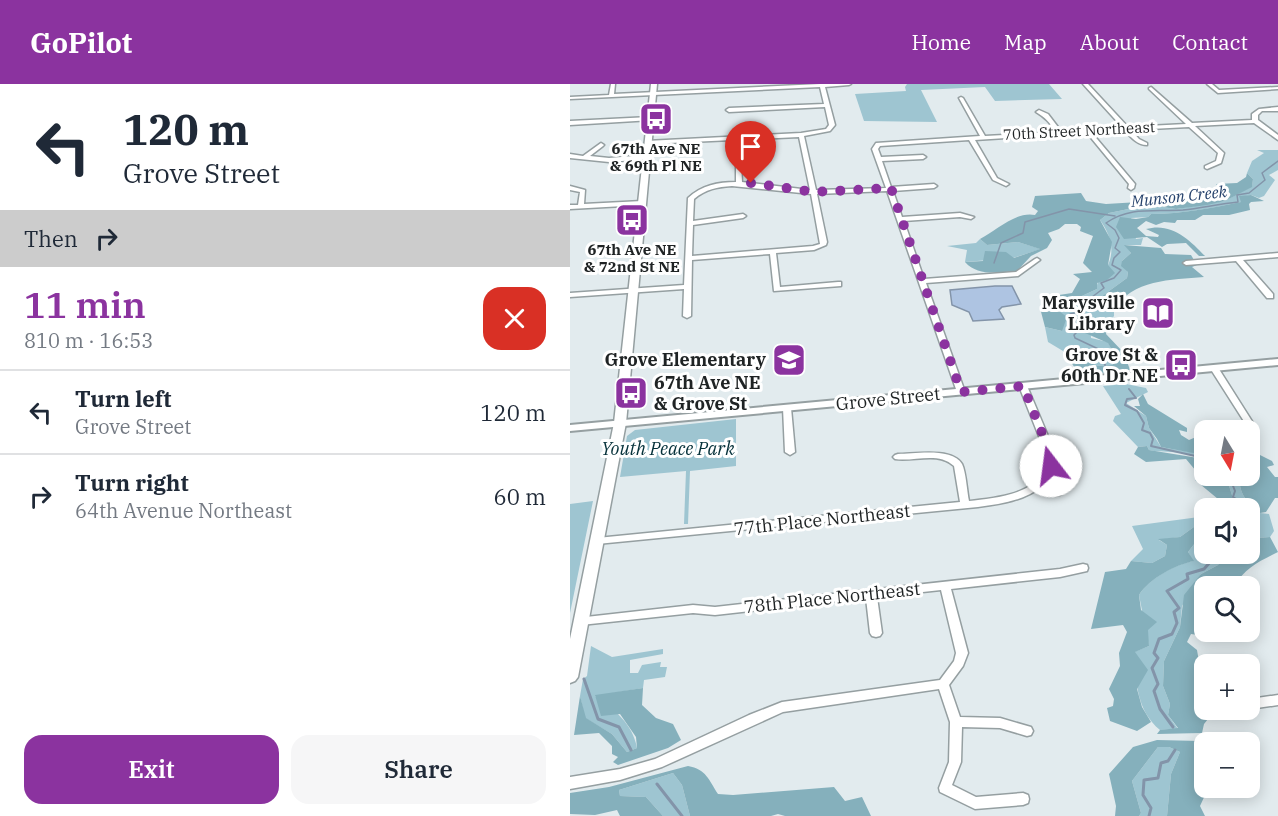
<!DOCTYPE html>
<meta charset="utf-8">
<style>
:root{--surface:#fff;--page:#f6f6f7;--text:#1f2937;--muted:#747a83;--line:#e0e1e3;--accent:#8b339f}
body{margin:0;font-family:"IBM Plex Serif",serif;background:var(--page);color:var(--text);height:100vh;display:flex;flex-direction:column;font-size:22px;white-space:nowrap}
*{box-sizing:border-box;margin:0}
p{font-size:20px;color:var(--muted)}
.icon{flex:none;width:33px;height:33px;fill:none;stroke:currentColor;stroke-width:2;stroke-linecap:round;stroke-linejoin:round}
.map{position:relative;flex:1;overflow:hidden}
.details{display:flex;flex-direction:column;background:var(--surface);width:570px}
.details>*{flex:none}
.hud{background:#fff;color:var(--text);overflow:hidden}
.needle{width:39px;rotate:170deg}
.controls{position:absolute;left:624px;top:336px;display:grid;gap:12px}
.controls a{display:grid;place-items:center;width:66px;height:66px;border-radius:12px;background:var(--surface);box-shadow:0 3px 15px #0003;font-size:30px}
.pin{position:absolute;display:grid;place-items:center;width:51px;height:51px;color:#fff;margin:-62px -26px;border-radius:50% 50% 50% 0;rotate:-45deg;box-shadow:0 0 6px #0007}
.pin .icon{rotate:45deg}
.me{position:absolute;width:66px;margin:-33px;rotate:345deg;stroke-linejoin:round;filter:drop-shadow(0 0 4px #0008)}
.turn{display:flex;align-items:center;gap:21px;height:126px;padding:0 24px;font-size:27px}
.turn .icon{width:78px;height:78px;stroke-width:2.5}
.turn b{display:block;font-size:42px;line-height:51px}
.then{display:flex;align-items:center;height:57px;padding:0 24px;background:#0003;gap:12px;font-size:22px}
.round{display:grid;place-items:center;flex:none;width:63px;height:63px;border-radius:18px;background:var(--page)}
.summary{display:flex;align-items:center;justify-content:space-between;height:102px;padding:0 24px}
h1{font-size:36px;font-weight:600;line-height:45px;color:var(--accent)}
.action{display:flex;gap:12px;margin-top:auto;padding:12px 24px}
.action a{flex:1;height:69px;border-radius:18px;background:var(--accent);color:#fff;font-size:24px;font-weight:600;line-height:69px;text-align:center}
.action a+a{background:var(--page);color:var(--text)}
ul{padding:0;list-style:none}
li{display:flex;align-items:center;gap:18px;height:84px;padding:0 24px;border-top:2px solid var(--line)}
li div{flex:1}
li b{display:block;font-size:22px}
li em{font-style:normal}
header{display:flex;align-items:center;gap:36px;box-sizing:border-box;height:84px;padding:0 30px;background:var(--accent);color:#fff}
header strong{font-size:28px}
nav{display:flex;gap:33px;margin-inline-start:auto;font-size:21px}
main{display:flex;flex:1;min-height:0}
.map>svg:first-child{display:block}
.green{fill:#9ec5d1}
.forest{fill:#85b0bc}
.water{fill:#aec4e2;stroke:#8394a9;stroke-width:1.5}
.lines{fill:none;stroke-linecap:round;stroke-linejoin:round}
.stream-far2{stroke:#8394a9;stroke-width:1.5}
.stream-far1{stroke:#8394a9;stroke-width:2}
.stream{stroke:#8394a9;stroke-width:3}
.minor-casing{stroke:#959fa1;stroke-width:3}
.tertiary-casing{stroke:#959fa1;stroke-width:4}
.secondary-casing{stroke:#959fa1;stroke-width:3}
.minor{fill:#fff;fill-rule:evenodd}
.tertiary{fill:#fff;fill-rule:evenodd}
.secondary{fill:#fff;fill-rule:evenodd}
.route{stroke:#8b339f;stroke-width:10;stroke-dasharray:0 18}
.labels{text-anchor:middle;stroke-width:6;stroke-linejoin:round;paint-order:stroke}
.far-street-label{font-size:15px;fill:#1f2324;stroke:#fff}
.far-poi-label{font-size:15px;font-weight:bold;fill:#1f2324;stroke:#fff}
.far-water-label{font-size:16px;font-style:italic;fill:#25416b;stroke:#fff}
.poi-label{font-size:18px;font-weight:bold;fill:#1f2324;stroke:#fff;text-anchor:end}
.street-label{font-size:18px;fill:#1f2324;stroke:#fff}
.park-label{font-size:18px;font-style:italic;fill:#043039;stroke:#fff}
</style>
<header>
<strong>GoPilot</strong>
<nav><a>Home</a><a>Map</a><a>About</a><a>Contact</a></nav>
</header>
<main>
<section class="details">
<div class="hud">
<div class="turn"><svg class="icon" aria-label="left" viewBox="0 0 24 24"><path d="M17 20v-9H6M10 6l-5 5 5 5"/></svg><div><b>120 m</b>Grove Street</div></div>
<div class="then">Then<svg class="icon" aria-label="right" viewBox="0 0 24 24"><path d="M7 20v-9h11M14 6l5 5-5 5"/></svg></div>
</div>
<div class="summary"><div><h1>11 min</h1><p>810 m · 16:53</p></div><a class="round" style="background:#d93025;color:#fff"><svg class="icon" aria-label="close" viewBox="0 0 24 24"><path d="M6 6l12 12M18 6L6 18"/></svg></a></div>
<ul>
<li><svg class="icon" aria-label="left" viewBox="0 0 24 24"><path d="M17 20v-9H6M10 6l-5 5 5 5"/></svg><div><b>Turn left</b><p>Grove Street</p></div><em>120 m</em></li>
<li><svg class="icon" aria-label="right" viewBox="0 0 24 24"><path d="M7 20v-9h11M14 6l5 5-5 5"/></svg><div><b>Turn right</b><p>64th Avenue Northeast</p></div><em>60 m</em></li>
</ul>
<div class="action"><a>Exit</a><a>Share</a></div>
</section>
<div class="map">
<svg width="708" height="732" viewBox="0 0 708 732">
<rect width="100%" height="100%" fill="#e2ebee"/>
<path class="green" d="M337,0H479L492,15L425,17L415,3L351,6L367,38L294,37L285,10L336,7L335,3Z
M687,66H708V86L699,91L705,96L694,112L689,114L681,111L670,113L672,118C642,124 612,130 581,130L578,133L561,134L566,155L573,154L571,161H555L561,169L552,177L558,188L557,194L528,215L524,227L544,226V232L538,240L520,237L521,254L538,258L543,268V281L525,282L513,265L493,267L478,258L475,243L492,247L489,227L501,217L527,205C526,196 533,191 537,183C546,166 540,150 530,136L539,129L578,121L606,125L655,117L682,102L683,95L677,89L682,77L694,69Z
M410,155L417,161L448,158L471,165L443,174L395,178L397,166L377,162L406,159Z
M556,300L576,304L578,308L556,319L576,332L579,344L591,363L633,370L634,383C632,381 631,377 628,375C618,366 592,369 579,366L577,362L568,363L543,337L545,332L551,330L533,302Z
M166,335V382L120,387L118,440H114L116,387L50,393L57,352L65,346Z
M656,392H669C670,410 674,416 689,426L690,429L699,430L704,447L700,453L687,454L680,462V424H666Z
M23,417L0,529V420Z
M629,433L628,440L610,453L589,456L597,461L595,472L582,479L561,477L573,465L562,442Z
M634,455V470H655L648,481L631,490L612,522L610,543L594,577L593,602L600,620L598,631L608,645L590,646C566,626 566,597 564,568L579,562L569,511C580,494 604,481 623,477L618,468L625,459Z
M21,562L42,573L93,565V570L60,576V589H68L72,581L91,578L90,583H97L95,593L74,596L73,604L25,612C44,625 63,640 67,664L57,668L42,650L15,634L10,612L13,595L17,592Z
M588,663H599L610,668L601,690L597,732H569L571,729L562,697Z
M103,689L112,701L120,732H93L76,713L50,712L49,706Z"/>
<path class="forest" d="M677,89L683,95L682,103L655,117L637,121L606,125L578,121L539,129L530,136L542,158L538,181L545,189L537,196L527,199V205L501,217L489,227L497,233L492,247L475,243L470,224L483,220L489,211L502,209L510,195L503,190L522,188L513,179L523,152L510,147L511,143L507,140H495L489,145L478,149L482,156L477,164L461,172L447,187C430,188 408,193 395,178L413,177L415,167L436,168L444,174L470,165L448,158L417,161L410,155C426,147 446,127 465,131L468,127L462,123L465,112L511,109L516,117L536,120L569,118L597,120L643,114V107L651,105L646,100L667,99L676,93Z
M681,111L694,117L681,118L679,120L680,126L659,131H633L625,136H607L605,139L594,138L586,141L576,137L567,144L576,152L588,153L589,151L576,145C601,138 619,155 635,172H629L616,159L597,160L592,163L577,153L554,155L546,143L550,133L566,135L578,133L581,130C611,130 641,124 671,118L669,112Z
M554,161L591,164L595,170L621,171L627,181L622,183L634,193C601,196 562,195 544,226L523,227L528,215L557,194L558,188L551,182L552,177L561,169Z
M520,237L538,240L536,250L554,269L560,286L510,291L493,267L513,265L524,274L525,282L543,281V268L538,259L515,249Z
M573,310L578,320L617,344V348L609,346L611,351L619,356L626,353L634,359V371L591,363L587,355L579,344L576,332L564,322H570L568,315Z
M577,362L579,366L628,374L634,386L626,387L616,375L576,378L564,370L568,363Z
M680,366L702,377L704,381L697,383L705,393H708V414H705L696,428L690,429L689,426C674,416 670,410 669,392H680Z
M640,392H656L666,424H643L648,415L625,396L641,393Z
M634,428V455L625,459L618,468L624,477C605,481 580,494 569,511L571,526L587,538L578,546L579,562L565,568L578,586L567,605L572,623L581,638L567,647L540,637L537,624L543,622L544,615L539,605L550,582L549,569L557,548L553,541L521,545L535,488L556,485L561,477L582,479L595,472L597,461L588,455L610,453L628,440L630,431Z
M700,453L708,468C690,477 674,484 665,502H634V548H646L648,554L621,550L617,558L627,566L634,607L626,612L634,622V626L642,630L634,640L632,649L587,650L590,646L608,644L598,631L600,620L593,602L594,577L610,543L614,511L631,490L648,481L655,470H680V462L687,454Z
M73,604L72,621L86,634L103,640L111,656L98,664L48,681L43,678L48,673L42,670V662L29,649L4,651L10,612L16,634L42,650L57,668L67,664L66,653L50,630L31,632L25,611Z
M587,656L630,657L634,664V704H652L653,706L636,709L630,722L635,732H597L601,690L610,668L599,663H588L562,697L571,729L569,732H545L546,722L539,690L563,663Z
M118,682C136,685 139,696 148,710L163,711L264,703L275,717L292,713L301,732H215L208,730L201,732H120L112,701L103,689L49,706L50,712L76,713L93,732H50L47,726L25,731L0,730V709L39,703Z"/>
<path class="water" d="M425,202H442L451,220L432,223L429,226L434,235L403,237L399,228L382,221L380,206Z"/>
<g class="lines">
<path class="stream-far2" d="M424,179L431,159L453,149L455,138L499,125L545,132
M534,277L539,270L505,254L504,251L507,248L500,245L499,242L504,240L507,234L500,230L512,227L510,222L534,204L531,199L544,194L551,186L542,181L544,174L550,168L545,164L549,154L545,146L536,139C560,122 585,128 613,126C631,124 649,120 668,118L667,111L679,109L695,96L692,89L708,77"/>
<path class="stream-far1" d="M534,276L535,281
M559,305L566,314L557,315L555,321L567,327L574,339L572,346L580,349L583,355L581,362L634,374
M662,392L660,394L665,407L663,413L681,424L683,428H680
M680,434L687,449L680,459
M637,470L635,472L640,477"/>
<path class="stream" d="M14,595L28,635L49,643L61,666
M603,643L590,625L584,607L588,600L582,584L588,574L584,569L589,555L602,550L607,539L604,528L609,524L597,507L618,495L617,490L634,485L641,477L639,475
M87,700L112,732
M579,732L581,724L573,711L574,696L588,694L591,679L598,677L605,666"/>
<defs>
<path id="minor" d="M41,0H45L44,10L250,0H281L279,1L255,3L265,41L260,47L234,52L246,106L316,104L302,65L306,59L410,52L389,14L391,13L393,14L415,52L486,48C479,38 476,34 466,28L469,26L478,30L491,47L552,43L513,0H518L558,43L616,40L579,5V4L581,3L622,39L682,36V30L689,25L708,23V27H692L688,31V36L708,51V56L684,39L625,42L654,69L651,79L637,85L635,84V82L646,77L648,69L619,43L561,46L569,55L577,59V61C567,61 561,53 555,47L522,49L565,100L564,104L561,106L558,104L559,100L517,49L405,56L427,94L439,100L436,102L423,96L399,56L310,62L308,65L311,73L353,71L356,73L353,75L312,77L321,103L364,100L367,102L364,104L323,107L332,133L390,129L404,133L401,135L390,133L334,137L354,195L446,188L465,175L467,174L470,176L448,192L356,199L395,308L391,311L387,308L317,107L247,110L257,158L256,161L244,166L206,169L210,203L268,198H271V202L204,207L200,170L122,176L121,232L117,234L113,232L114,205L0,213V209L114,201L118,114C132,101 148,98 166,98V78L171,79L172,98L240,106L229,53L78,60L76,59V57L231,49L256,45L259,41L255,23L159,28L156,26L159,24L254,20L250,3L0,15V13L39,11ZM162,102L241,110L250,160L243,162L122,172L123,141L173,134L176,132L173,130L123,137L124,115C136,105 147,103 162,102Z
M637,0H642L649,6L708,3V5L648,9Z
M80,33L82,34V36L0,41V37Z
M31,59L34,61L33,62L20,72L39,74L77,71L80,73L77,75L39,78L0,74V70L13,72Z
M0,102L15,106L14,120L72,117L75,119L72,121L0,125V121H8L10,108L0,106Z
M708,169V173L673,176L703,210V214H697L666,177L616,181L613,179L616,177Z
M641,282H647L685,342L683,351L680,352V346H676L677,342L640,284Z
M450,300H453L457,302L486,371L484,385L477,397L490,407L492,409L490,411H484L472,402C454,417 430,420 408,423L27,460L23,459L22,457L23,455L27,454L390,418L384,382C368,367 344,378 325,375L323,373L325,371L328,370C344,370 382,363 392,380C396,388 397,408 399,417C426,414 478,410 476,372C476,367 472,360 470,355C463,337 456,320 449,302Z
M217,321L221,324L225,368L220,371L215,368L213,324Z
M513,480L517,481L518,484L517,487L490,493L381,505L398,569L393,582L379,601L390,633L430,634L461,643L463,647L461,651L457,652L430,644L392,643L391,678L382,701L406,713L453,709L458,711L459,715L458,719L453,721L405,725L370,708L369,704L379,678L380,638L369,605L213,628L92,683L50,696L0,705V693L50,685L85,675L179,631L212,618L370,596L384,577L386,569L371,506L307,513L312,549L310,552L306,553L302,552L300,549L296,514L145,531L123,529L11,541L7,540L6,537L7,534L123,521L145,523L490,485Z
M708,611V621L680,625V615Z"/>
<path id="tertiary" d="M708,275V281L0,347V341Z"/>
<path id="secondary" d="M81,0H87L56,339L8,593L5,597L0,599V555L44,339Z"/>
</defs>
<use href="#minor" class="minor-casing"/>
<use href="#tertiary" class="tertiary-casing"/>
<use href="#secondary" class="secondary-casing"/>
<use href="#minor" class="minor"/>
<use href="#tertiary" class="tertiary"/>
<use href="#secondary" class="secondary"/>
</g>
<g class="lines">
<path class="route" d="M181,99L244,108L321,104L391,308L453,302L481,371V382"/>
</g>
<defs>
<symbol id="bus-square" viewBox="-11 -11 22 22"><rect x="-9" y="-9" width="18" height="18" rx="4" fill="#8b339f" stroke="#fff"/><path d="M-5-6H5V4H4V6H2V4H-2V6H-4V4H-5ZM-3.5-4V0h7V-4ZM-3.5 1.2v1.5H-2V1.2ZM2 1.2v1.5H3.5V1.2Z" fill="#fff"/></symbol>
<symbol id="library-square" viewBox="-11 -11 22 22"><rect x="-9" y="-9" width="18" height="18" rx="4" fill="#8b339f" stroke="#fff"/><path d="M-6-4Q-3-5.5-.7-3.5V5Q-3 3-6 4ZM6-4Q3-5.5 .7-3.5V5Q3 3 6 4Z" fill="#fff"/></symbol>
<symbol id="school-square" viewBox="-11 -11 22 22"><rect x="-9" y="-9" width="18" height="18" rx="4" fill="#8b339f" stroke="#fff"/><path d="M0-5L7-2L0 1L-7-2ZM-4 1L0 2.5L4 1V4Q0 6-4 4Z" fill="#fff"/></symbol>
</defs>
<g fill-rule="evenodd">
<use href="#bus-square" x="67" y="16" width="38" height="38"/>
<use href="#bus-square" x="43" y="117" width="38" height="38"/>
<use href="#library-square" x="569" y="210" width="38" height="38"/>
<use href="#school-square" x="200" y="257" width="38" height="38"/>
<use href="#bus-square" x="592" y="262" width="38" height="38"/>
<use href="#bus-square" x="42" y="290" width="38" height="38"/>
</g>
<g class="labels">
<g class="far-street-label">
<text transform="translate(509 47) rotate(-3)" y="5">70th Street Northeast</text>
</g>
<g class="far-poi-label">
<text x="86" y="70">67th Ave NE<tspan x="86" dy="17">&amp; 69th Pl NE</tspan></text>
<text x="62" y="171">67th Ave NE<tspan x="62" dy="17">&amp; 72nd St NE</tspan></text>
</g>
<g class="far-water-label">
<text transform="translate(609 112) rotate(-6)" y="6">Munson Creek</text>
</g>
<g class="poi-label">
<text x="565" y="225">Marysville<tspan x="565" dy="21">Library</tspan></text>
<text x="588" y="277">Grove St &amp;<tspan x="588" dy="21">60th Dr NE</tspan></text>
<text x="196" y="282">Grove Elementary</text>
<text x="84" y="305" text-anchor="start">67th Ave NE<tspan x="84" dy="21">&amp; Grove St</tspan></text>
</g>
<g class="street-label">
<text transform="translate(318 315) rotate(-6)" y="6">Grove Street</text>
<text transform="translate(252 436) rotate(-6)" y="6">77th Place Northeast</text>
<text transform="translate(262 514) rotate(-6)" y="6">78th Place Northeast</text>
</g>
<g class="park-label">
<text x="98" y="371">Youth Peace Park</text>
</g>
</g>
</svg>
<div class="controls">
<a><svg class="needle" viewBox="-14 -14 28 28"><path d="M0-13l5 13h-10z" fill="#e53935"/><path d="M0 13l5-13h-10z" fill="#747a83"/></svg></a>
<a><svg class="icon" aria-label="sound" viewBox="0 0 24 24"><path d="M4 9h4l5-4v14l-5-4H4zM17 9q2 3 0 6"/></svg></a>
<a><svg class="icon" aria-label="search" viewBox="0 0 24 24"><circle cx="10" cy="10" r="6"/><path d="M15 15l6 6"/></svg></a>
<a>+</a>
<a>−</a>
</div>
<div class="pin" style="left:181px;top:99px;background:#d93025"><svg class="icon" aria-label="arrive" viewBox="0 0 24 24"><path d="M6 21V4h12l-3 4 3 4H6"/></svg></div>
<svg class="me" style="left:481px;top:382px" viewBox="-20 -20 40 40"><circle r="19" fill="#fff"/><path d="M0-13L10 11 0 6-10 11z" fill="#8b339f"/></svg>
</div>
</main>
